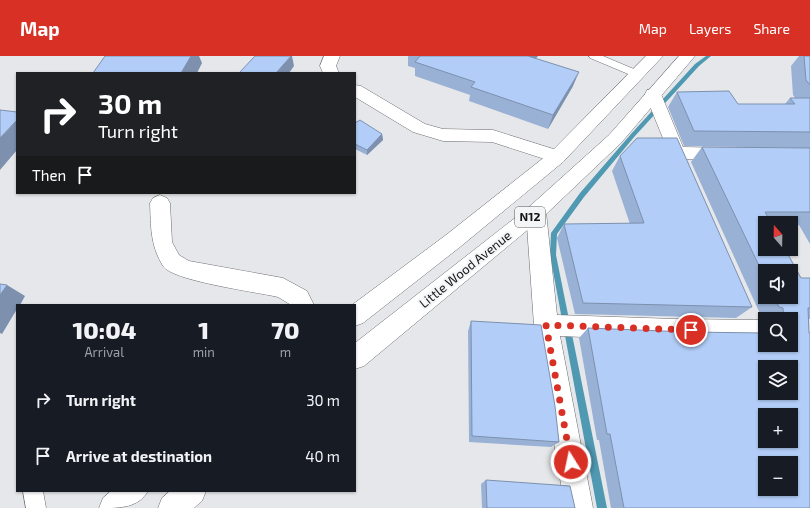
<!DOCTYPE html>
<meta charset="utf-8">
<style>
:root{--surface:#171b24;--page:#20242c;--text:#f1f3f6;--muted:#9ea1a6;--accent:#d93025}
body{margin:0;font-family:"Exo 2",sans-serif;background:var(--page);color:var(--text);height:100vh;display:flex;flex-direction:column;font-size:15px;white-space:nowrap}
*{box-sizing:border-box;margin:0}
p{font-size:13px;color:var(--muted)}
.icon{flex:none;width:22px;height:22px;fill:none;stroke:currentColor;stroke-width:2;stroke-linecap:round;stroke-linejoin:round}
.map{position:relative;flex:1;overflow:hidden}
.drawer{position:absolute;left:16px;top:248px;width:340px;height:188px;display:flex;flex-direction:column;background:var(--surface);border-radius:0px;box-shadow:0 1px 3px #0004}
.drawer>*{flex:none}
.guide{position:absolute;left:16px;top:16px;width:340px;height:122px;border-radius:0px;box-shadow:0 1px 3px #0004;background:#202124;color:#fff;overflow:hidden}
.needle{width:26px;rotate:340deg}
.controls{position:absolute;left:758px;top:160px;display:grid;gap:8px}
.controls a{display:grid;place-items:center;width:40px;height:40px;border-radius:0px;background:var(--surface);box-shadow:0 1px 3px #0004;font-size:20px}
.pin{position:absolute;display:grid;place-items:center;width:34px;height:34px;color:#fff;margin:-17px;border:2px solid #fff;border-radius:50%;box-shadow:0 1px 4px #0007}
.me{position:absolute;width:44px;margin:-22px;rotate:350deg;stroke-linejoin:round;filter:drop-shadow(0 0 3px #0008)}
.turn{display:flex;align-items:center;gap:14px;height:84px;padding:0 16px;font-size:18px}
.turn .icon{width:52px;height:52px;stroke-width:2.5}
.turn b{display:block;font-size:28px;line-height:34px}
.then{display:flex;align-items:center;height:38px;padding:0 16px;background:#0003;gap:8px;font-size:15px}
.eta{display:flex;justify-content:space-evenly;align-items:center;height:68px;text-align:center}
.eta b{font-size:24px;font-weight:800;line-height:28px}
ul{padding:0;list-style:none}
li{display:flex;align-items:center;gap:12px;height:56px;padding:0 16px}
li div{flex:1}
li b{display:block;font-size:15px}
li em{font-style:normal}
header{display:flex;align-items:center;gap:24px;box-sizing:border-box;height:56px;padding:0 20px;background:var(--accent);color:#fff}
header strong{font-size:19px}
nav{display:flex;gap:22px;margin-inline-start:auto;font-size:14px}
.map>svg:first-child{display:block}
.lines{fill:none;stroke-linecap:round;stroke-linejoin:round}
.stream{fill:#4f99b2;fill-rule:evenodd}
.lane-casing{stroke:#6b6c6f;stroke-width:1}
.street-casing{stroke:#6b6c6f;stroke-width:1}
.highway-casing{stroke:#6b6c6f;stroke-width:1}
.lane{fill:#fff;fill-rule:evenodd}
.street{fill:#fff;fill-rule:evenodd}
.highway{fill:#fff;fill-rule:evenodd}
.wall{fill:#99b1d5;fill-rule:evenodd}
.shaded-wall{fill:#7d90ae}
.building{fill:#b2cef8;stroke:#7d90ae;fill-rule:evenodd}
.route{stroke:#d93025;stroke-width:7;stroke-dasharray:0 12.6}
.labels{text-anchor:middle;stroke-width:4;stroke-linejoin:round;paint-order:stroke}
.shield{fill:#f3f5f7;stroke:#58585a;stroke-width:1}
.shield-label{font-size:12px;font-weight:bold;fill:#151516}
.street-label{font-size:13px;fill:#151516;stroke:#f3f5f7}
</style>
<header>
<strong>Map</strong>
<nav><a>Map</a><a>Layers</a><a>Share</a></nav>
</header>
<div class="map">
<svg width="810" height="452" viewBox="0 0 810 452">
<rect width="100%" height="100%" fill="#e6e7ea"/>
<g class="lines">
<path class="stream" d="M706,0H711L699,10L635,80L584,141L557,178L556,199L607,452H597L550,199L551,177L580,137L631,78L695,8Z"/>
<defs>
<path id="lane" d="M589,0H603L641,16L642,18L641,20H633L590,2Z
M23,435H43L46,452H26Z"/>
<path id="street" d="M324,0H340L336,10L339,17H323L320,10Z
M355,29L361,30L425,68L443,73L493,74L563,96L566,101L563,106L557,107L492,86L443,85L413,76L355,41Z
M653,33L659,34L661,38L683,91L728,92L734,93L737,98L734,103L728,104L677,103L671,102L645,38L647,34Z
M160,139L167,142L170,147L172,186L179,199L189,205L283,222L307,235L314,249H291L278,241C257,236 172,225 163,210C150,189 151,170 150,147L153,142Z
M536,148L543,151L546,156L557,259L675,263L765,264V286L675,285L560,280L593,452H565L534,269L526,156L529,151Z"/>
<path id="highway" d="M646,0H663L563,106L460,191L363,267L355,270V249H352L446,179L551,96Z
M679,0H695L621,87L543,161L364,310L355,313V287L529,151L609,79Z
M111,435H148C138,452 121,452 99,452L103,442Z
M170,435H206L202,445L194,452H158L162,442Z"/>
</defs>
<use href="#lane" class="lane-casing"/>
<use href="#street" class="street-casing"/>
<use href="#highway" class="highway-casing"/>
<use href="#lane" class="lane"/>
<use href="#street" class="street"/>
<use href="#highway" class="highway"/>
</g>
<path class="wall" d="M408,0H538L535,3L573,30L548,73L469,45L470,39L415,20V12L408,10Z
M799,0H810V92L684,90L668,51L677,36L738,48H785L790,42H795L793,39L791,10Z
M355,67L382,78L383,84L367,99L355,93Z
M702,91L810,92V188L799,169H791V167H765L801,222H810V263H809L810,452H611L599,384H597L579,282L588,272L791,289V263L762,262L691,106ZM765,215L791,241H765Z
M620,100L752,251L736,262L575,258L557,182L564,168H630L612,115Z
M471,265L559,386L551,391L469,386L468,275Z
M486,424L575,452H482L481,428Z"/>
<path class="shaded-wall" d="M191,0H199L202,7L197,17H181Z
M291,0H292L294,10L289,17H276Z
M528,0H538L524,15Z
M579,16L573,30L548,73L553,59Z
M17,64V94L0,114V82Z
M382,78L383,84L367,99V94Z
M7,229L25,240L20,249H17V253L2,278L0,277V239Z"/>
<path class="building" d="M105,0H191L181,17H93Z
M255,0H291L276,17H239Z
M420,0H528L579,16L553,59L471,31L475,26L415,6Z
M804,0H810V29L806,24Z
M729,35L738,48H795L790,42H810V76L694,75L677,36Z
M0,54L17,56V64L0,82Z
M360,64L382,78L367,94L355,88V67Z
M637,82H677L752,251L583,247L564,168L644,167L620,100Z
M702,91L810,92V156H765L771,167H765V193H785L801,222H810V252H808L809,277H810V452H624L610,378H607L588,272L688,276L765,277V289H791V263H784L783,252L779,251L774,241H791V215H765V222ZM765,311H791V337H765ZM765,359H791V385H765ZM765,407H791V433H765Z
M0,228L7,229L0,239Z
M471,265L541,269L555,350L559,386L472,380Z
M486,424L570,430L575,452H487Z"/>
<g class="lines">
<path class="route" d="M571,406L546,269L691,274"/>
</g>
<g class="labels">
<rect class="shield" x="515" y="151" width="30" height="20" rx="3"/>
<g class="shield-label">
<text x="530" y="165">N12</text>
</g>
<g class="street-label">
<text transform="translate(465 213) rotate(-39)" y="5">Little Wood Avenue</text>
</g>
</g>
</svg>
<div class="controls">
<a><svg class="needle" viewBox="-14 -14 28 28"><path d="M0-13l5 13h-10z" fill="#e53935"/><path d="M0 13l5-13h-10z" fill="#9ea1a6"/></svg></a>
<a><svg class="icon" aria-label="sound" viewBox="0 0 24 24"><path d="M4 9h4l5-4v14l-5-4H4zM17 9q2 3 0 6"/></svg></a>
<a><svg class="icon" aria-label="search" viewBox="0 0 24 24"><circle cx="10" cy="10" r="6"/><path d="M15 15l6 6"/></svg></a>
<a><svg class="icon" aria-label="layers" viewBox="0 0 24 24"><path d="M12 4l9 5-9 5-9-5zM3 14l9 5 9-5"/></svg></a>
<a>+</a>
<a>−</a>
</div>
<div class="pin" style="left:691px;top:274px;background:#d93025"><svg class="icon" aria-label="arrive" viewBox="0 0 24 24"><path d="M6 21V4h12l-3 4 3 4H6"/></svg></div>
<svg class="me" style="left:571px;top:406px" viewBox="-20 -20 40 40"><circle r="17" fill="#d93025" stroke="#fff" stroke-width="3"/><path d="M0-11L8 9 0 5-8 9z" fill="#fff"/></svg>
<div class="guide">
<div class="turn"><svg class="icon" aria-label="right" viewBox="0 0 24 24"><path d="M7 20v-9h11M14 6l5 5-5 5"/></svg><div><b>30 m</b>Turn right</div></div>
<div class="then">Then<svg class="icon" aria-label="arrive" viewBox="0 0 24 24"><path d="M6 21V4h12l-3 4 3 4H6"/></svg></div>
</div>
<section class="drawer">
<div class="eta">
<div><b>10:04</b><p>Arrival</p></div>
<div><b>1</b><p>min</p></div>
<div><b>70</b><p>m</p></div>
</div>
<ul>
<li><svg class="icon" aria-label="right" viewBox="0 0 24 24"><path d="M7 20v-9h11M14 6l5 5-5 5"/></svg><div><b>Turn right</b></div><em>30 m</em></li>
<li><svg class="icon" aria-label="arrive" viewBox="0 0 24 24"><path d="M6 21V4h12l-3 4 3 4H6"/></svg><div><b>Arrive at destination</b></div><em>40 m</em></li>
</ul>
</section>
</div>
